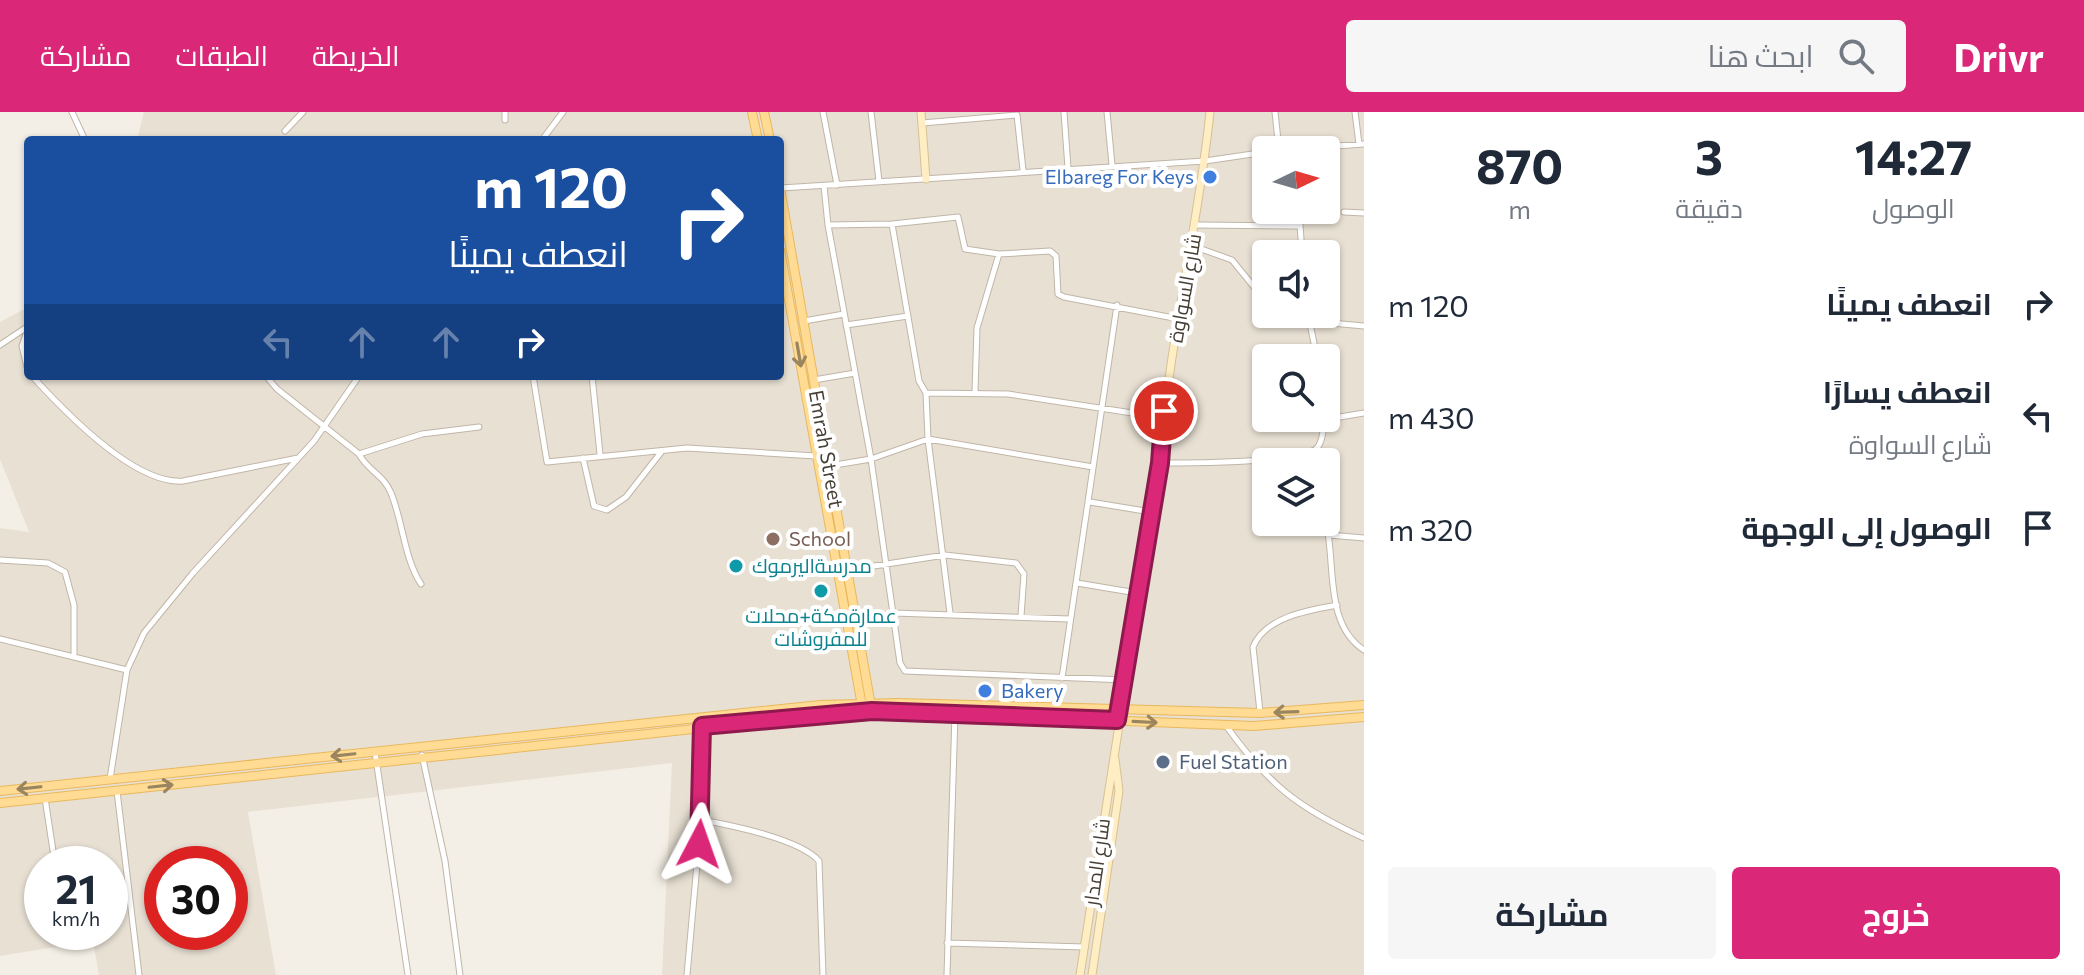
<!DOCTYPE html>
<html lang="ar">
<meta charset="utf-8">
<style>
:root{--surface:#fff;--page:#f6f6f7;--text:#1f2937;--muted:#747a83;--accent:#db2777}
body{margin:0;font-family:Commissioner,Cairo,sans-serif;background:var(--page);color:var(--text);direction:rtl;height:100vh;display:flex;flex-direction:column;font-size:30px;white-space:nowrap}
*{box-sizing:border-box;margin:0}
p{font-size:26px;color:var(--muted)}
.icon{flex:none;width:44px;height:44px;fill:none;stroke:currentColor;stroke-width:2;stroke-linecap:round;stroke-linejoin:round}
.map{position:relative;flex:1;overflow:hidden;direction:ltr}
.drawer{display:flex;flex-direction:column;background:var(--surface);width:720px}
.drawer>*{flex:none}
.guide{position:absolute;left:24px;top:24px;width:760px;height:244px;border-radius:8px;box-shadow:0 2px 6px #0004;direction:rtl;background:#1a4fa0;color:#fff;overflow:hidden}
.needle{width:52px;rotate:85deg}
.controls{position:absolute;left:1252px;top:24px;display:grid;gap:16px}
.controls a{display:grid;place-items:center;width:88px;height:88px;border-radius:8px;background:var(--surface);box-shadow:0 2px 6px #0004;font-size:40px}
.speed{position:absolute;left:24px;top:734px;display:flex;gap:16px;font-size:40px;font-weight:700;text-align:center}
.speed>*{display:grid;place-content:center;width:104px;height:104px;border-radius:50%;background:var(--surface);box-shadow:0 2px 6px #0004;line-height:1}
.speed small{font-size:20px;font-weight:400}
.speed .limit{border:12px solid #d22;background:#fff;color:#111}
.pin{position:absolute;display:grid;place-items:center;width:68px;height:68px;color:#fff;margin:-34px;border:4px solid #fff;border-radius:50%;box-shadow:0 2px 8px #0007}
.me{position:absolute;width:88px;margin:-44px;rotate:4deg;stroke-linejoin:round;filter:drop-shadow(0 0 6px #0008)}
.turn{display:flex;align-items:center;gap:28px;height:168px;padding:0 24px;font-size:36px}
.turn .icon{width:104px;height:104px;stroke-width:2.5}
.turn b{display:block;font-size:56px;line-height:68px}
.lanes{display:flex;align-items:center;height:76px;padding:0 24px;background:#0003;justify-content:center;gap:40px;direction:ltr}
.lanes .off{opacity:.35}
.eta{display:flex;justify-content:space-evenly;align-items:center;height:136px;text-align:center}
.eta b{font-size:48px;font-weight:700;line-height:56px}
.action{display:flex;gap:16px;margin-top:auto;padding:16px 24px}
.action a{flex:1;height:92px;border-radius:8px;background:var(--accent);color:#fff;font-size:32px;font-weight:700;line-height:92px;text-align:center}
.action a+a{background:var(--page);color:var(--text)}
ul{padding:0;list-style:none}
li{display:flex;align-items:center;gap:24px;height:112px;padding:0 24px}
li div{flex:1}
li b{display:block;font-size:30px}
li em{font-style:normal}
header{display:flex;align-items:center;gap:48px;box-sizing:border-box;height:112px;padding:0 40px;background:var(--accent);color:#fff}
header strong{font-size:38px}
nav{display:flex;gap:44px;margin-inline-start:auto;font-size:28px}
.search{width:560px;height:72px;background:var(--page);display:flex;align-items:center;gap:20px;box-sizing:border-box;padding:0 28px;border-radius:8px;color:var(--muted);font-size:30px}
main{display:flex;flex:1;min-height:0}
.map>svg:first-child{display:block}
.residential{fill:#e8e0d3;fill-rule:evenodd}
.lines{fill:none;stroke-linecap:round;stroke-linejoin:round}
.street-casing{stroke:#c0b6a8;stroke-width:7}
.secondary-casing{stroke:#d6c193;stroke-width:9}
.primary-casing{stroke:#e9b85e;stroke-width:10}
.street{stroke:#fff;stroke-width:5}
.secondary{stroke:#ffeec4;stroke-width:7}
.primary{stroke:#ffdb93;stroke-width:8}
.oneway{stroke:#9a855f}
.route-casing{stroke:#8e194d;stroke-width:20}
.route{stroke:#db2777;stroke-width:14}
.shop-dot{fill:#3f7fe0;stroke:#fff;stroke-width:3}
.education-dot{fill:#8d6e63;stroke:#fff;stroke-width:3}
.culture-dot{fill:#0f9aa8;stroke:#fff;stroke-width:3}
.service-dot{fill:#5c6f8a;stroke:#fff;stroke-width:3}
.labels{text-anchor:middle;stroke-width:8;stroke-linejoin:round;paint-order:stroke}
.shop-label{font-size:20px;fill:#366cbe;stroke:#fff;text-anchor:end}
.street-label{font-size:20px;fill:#473f35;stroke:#fff}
.education-label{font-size:20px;fill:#785e54;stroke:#fff;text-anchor:start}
.culture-label{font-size:20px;fill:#0d838f;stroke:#fff;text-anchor:start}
.service-label{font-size:20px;fill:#4e5e75;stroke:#fff;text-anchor:start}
</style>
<header>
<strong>Drivr</strong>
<div class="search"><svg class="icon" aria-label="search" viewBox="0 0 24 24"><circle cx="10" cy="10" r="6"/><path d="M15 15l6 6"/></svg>ابحث هنا</div>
<nav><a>الخريطة</a><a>الطبقات</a><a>مشاركة</a></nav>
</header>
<main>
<section class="drawer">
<div class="eta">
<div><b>14:27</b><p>الوصول</p></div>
<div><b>3</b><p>دقيقة</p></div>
<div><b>870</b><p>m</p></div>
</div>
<ul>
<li><svg class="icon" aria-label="right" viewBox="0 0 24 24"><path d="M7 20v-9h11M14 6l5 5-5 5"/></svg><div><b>انعطف يمينًا</b></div><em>120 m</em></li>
<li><svg class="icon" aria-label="left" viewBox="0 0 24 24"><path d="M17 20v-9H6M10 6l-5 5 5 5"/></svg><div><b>انعطف يسارًا</b><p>شارع السواوة</p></div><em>430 m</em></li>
<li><svg class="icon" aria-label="arrive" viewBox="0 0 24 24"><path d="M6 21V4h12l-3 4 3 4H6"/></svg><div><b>الوصول إلى الوجهة</b></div><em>320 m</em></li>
</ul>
<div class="action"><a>خروج</a><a>مشاركة</a></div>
</section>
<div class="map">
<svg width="1364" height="863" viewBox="0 0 1364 863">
<rect width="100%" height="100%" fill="#f4efe6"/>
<path class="residential" d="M144,0H1364V863H662L672,651L248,700L276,863H99L93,829L0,844V416L29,420L0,347V210L28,195V264H780V28H137ZM1266,38H1326V98H1266ZM1266,142H1326V202H1266ZM1266,246H1326V306H1266ZM1266,350H1326V410H1266ZM42,752H110V820H42ZM162,752H230V820H162Z"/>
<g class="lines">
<defs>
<path id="street" d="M72,0L85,28
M505,0V8
M823,0L837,73
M871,0L879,69
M1064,0L1068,56
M1107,0L1112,53
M1275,0L1279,38
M1355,0L1359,32
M1017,3L1023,58
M922,11L1017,3
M285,19L303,0
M542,28L563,0
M1282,38L1364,32
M824,74L828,113L871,347L900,551L905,559L1125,568
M781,76L1205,49L1266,40
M1299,98L1302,142
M1344,100L1364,101
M892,112L958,105L965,137L999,142L1050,139L1056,144L1058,182L1064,185L1179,207
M828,113L892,112L919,269L926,281L928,327L950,501
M1196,113L1300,114
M1193,134L1232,148L1254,175L1266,179
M1308,202L1317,246
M804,209L844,202
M1309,209L1364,214
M846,213L908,204
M28,217L22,234L28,259
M0,233L27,215
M32,264C63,298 134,373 183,369L298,346
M266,264L277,277L359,342L422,322L479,315
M533,264L547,350L687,336L816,344
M592,264L600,342
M814,268L855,261
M975,279L977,216L999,142
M926,281L1008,282L1152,304L1164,299
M359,342C367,358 384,363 391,381C403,410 404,446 421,472
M583,346L594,394L607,398L626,385L662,339
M1160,351C1185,351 1303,351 1317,336C1324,329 1321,316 1328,307L1364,301
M829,354L871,347L928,327L1093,355
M1090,390L1151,400
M1326,410C1336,452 1324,512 1364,538
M1329,423L1364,426
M0,448L48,451L65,460L74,493V542
M848,458L945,443L1016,451L1024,462L1021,504
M1077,471L1137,481
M894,501L1070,507
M0,527L127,558
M1062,566L1117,193
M1260,600L1253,535C1265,505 1309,498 1337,493
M1227,615C1269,673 1298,696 1364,726
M375,640L408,863
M422,643L445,749L460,863
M110,667L127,558L144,521L193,461L314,329L359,264
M117,679L139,863
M45,686L55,752
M701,708C730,713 800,727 819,749L823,863
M947,831L1085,835
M687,863L701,708L702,605
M947,863L955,602"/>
<path id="secondary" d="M921,0L926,67
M1080,863L1160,351C1168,233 1198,118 1210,0
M1092,863L1119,679L1115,647"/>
<path id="primary" d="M752,0L758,28
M764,0L770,28
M780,76L871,594
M780,138L862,594
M0,679L820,593L898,591L1260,601L1364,593
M0,691L863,599L1254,614L1364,605"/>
</defs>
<use href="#street" class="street-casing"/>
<use href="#secondary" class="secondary-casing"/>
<use href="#primary" class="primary-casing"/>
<use href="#street" class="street"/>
<use href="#secondary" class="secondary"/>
<use href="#primary" class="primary"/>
</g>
<defs><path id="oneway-shaft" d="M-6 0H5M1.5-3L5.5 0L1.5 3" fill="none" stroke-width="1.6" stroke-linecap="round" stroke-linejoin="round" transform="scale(2)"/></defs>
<g class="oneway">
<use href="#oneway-shaft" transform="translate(799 243) rotate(80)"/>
<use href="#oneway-shaft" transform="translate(1286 600) rotate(178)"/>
<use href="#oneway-shaft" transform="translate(1145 610) rotate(3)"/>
<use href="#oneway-shaft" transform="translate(343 643) rotate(174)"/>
<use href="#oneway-shaft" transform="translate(161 674) rotate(-6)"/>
<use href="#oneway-shaft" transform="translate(29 676) rotate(174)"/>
</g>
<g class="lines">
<defs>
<path id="route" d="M699,732L702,614L872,599L1117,608L1160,351L1164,299"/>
</defs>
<use href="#route" class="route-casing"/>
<use href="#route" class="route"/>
</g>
<g class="shop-dot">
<circle cx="1210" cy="65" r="8"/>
<circle cx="985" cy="579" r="8"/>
</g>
<circle class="education-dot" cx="773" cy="427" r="8"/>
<g class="culture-dot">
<circle cx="736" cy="454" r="8"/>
<circle cx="821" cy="479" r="8"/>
</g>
<circle class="service-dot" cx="1163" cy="650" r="8"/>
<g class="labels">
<g class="shop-label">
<text x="1194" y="72">Elbareg For Keys</text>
<text x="1001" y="586" text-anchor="start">Bakery</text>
</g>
<g class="street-label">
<text transform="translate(1185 176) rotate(-80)" y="7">شارع السواوة</text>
<text transform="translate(826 337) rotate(80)" y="7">Emrah Street</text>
<text transform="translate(1097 750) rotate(-82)" y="7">شارع المدار</text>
</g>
<g class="education-label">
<text x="789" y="434">School</text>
</g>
<g class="culture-label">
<text x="752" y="461">مدرسةاليرموك</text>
<text x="821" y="511" text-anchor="middle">عمارةمكة+محلات<tspan x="821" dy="23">للمفروشات</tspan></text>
</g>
<g class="service-label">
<text x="1179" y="657">Fuel Station</text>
</g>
</g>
</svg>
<div class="controls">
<a><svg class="needle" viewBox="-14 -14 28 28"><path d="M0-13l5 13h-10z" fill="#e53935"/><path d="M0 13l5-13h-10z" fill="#747a83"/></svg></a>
<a><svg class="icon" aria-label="sound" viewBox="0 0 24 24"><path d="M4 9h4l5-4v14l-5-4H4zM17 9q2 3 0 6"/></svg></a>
<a><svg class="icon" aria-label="search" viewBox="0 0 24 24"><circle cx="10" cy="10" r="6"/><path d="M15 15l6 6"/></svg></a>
<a><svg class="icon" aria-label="layers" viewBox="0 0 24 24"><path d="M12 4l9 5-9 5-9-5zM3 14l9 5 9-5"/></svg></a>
</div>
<div class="speed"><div>21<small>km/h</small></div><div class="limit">30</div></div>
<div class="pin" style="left:1164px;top:299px;background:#d93025"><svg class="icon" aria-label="arrive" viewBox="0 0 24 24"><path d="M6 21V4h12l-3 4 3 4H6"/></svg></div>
<svg class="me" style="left:699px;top:732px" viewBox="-20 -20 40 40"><path d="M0-17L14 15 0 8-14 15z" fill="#db2777" stroke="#fff" stroke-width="4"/></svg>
<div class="guide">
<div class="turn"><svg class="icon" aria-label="right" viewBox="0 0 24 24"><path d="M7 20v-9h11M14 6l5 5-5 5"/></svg><div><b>120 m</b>انعطف يمينًا</div></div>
<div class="lanes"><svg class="icon off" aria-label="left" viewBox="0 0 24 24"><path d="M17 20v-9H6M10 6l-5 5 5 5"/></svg><svg class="icon off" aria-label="ahead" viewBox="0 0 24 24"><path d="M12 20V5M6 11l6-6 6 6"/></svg><svg class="icon off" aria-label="ahead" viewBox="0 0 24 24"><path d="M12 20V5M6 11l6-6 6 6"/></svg><svg class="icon" aria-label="right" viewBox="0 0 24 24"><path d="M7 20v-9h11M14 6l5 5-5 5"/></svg></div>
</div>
</div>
</main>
